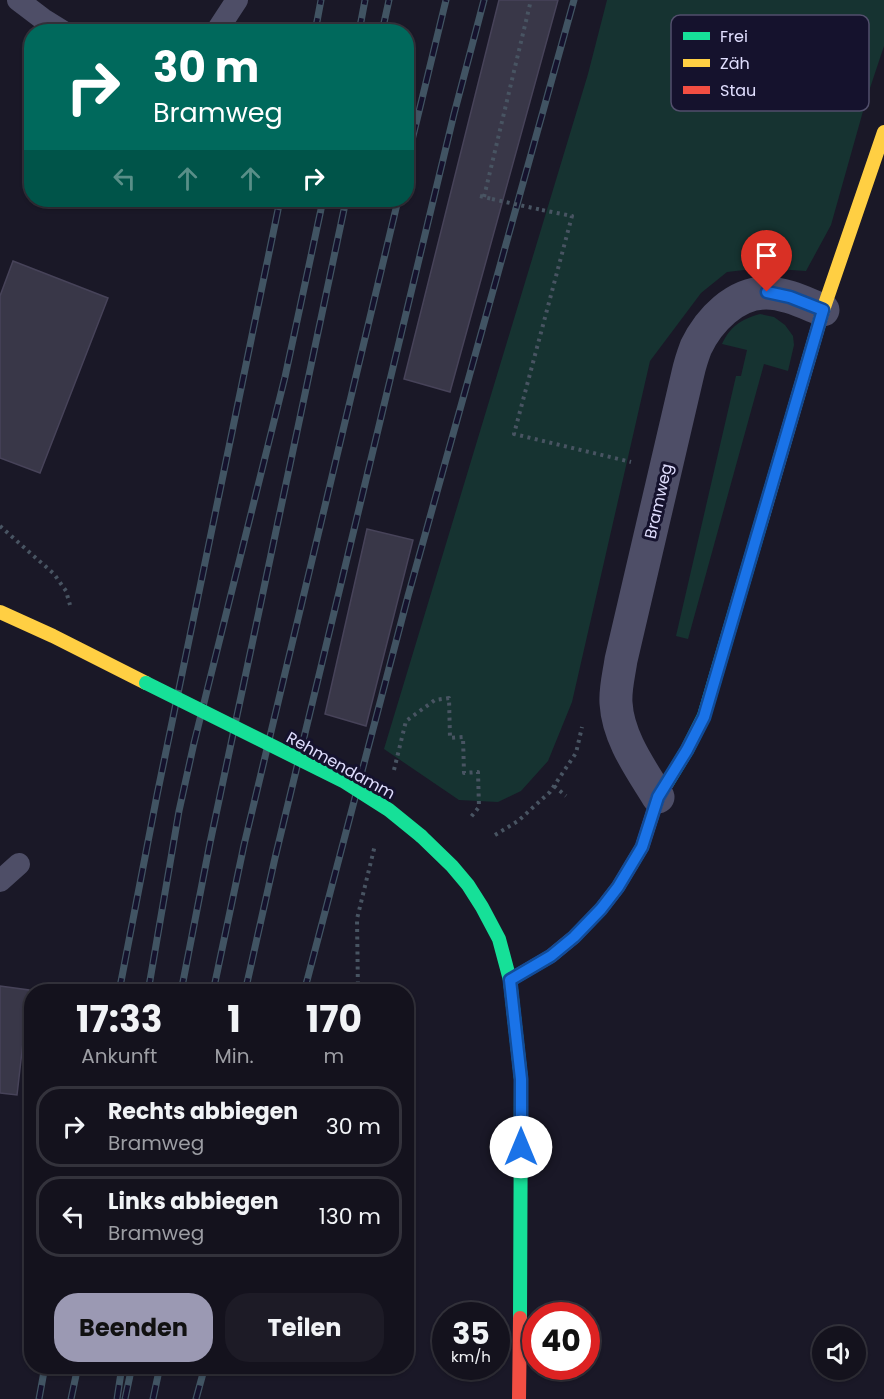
<!DOCTYPE html>
<html lang="de">
<meta charset="utf-8">
<style>
:root{--surface:#14121d;--page:#1d1b26;--text:#f1f3f6;--muted:#9d9ea4;--line:#33323b;--accent:#9b99b3}
body{margin:0;font-family:Poppins,sans-serif;background:var(--page);color:var(--text);height:100vh;display:flex;flex-direction:column;font-size:22px;white-space:nowrap}
*{box-sizing:border-box;margin:0}
p{font-size:20px;color:var(--muted)}
.icon{flex:none;width:33px;height:33px;fill:none;stroke:currentColor;stroke-width:2;stroke-linecap:round;stroke-linejoin:round}
.map{position:relative;flex:1;overflow:hidden}
.panel{position:absolute;left:24px;top:984px;width:390px;height:390px;display:flex;flex-direction:column;background:var(--surface);border-radius:24px;box-shadow:0 2px 4px #0004,0 0 0 2px var(--line)}
.panel>*{flex:none}
.top-card{position:absolute;left:24px;top:24px;width:390px;height:183px;border-radius:24px;box-shadow:0 2px 4px #0004,0 0 0 2px var(--line);background:#00695c;color:#fff;overflow:hidden}
.tools{position:absolute;left:812px;top:1326px;display:grid;gap:12px}
.tools a{display:grid;place-items:center;width:54px;height:54px;border-radius:50%;background:var(--surface);box-shadow:0 2px 4px #0004,0 0 0 2px var(--line);font-size:30px}
.speed{position:absolute;left:432px;top:1302px;display:flex;gap:12px;font-size:30px;font-weight:700;text-align:center}
.speed>*{display:grid;place-content:center;width:78px;height:78px;border-radius:50%;background:var(--surface);box-shadow:0 2px 4px #0004,0 0 0 2px var(--line);line-height:1}
.speed small{font-size:15px;font-weight:400}
.speed .limit{border:9px solid #d22;background:#fff;color:#111}
.pin{position:absolute;display:grid;place-items:center;width:51px;height:51px;color:#fff;margin:-62px -26px;border-radius:50% 50% 50% 0;rotate:-45deg;box-shadow:0 0 6px #0007}
.pin .icon{rotate:45deg}
.me{position:absolute;width:66px;margin:-33px;rotate:0deg;stroke-linejoin:round;filter:drop-shadow(0 0 4px #0008)}
.turn{display:flex;align-items:center;gap:21px;height:126px;padding:0 30px;font-size:27px}
.turn .icon{width:78px;height:78px;stroke-width:2.5}
.turn b{display:block;font-size:42px;line-height:51px}
.lanes{display:flex;align-items:center;height:57px;padding:0 30px;background:#0003;justify-content:center;gap:30px;direction:ltr}
.lanes .off{opacity:.35}
.eta{display:flex;justify-content:space-evenly;align-items:center;height:102px;text-align:center}
.eta b{font-size:36px;font-weight:700;line-height:42px}
.primary-button{display:flex;gap:12px;margin-top:auto;padding:12px 30px}
.primary-button a{flex:1;height:69px;border-radius:24px;background:var(--accent);color:#111;font-size:24px;font-weight:700;line-height:69px;text-align:center}
.primary-button a+a{background:var(--page);color:var(--text)}
ul{padding:0;list-style:none}
li{display:flex;align-items:center;gap:18px;height:81px;margin:0 12px 9px;padding:0 18px;border:3px solid var(--line);border-radius:24px}
li div{flex:1}
li b{display:block;font-size:22px}
li em{font-style:normal}
.map>svg:first-child{display:block}
.green{fill:#163331}
.building{fill:#393748;stroke:#474359;stroke-width:1.5}
.lines{fill:none;stroke-linecap:round;stroke-linejoin:round}
.path{stroke:#485462;stroke-width:4;stroke-dasharray:3 4.5;stroke-linecap:butt}
.lane{stroke:#4e4e67;stroke-width:22}
.street{stroke:#4e4e67;stroke-width:33}
.fast{stroke:#16e098;stroke-width:14}
.slow{stroke:#ffcf43;stroke-width:14}
.jam{stroke:#f24e42;stroke-width:14}
.rail-casing{stroke:#415463;stroke-width:7}
.rail{stroke:#15122d;stroke-width:4.5;stroke-dasharray:14;stroke-linecap:butt}
.path-bridge{stroke:#485462;stroke-width:4;stroke-dasharray:3 4.5;stroke-linecap:butt}
.fast-bridge{stroke:#16e098;stroke-width:14}
.route-casing{stroke:#114b97;stroke-width:15}
.route{stroke:#1a73e8;stroke-width:10}
.labels{text-anchor:middle;stroke-width:6;stroke-linejoin:round;paint-order:stroke}
.street-label{font-size:16px;fill:#e0defe;stroke:#15122d}
.key{fill:#15122d;stroke:#524f6c;stroke-width:1.5}
.key-label{font-size:16px;fill:#e0defe}
</style>
<div class="map">
<svg width="884" height="1399" viewBox="0 0 884 1399">
<rect width="100%" height="100%" fill="#1a1827"/>
<path class="green" d="M607,0H884V46L867,97L831,225L806,271L761,268L727,272L701,293L650,361L572,702L548,761L521,791L498,802L459,800L384,749L588,74Z
M760,314L774,317L785,325L793,336L794,345L788,371L764,364L688,639L676,636L736,376H741L747,350L722,344C730,327 741,319 760,314Z"/>
<path class="building" d="M499,0H558L450,392L404,379Z
M13,261L108,298L40,473L0,458V296Z
M367,529L413,540L366,726L325,714Z
M0,986L29,990L17,1095L0,1093Z"/>
<g class="lines">
<path class="path" d="M480,196L492,199
M484,197L531,0
M542,210L572,216L514,434L631,462
M0,526L54,574L66,591L70,605
M394,770L406,721L435,700L449,698L450,738L463,737L464,773L478,772L479,807L471,817
M554,786L566,796
M495,835L518,821L550,792L576,753L582,727
M358,992L357,919L375,845"/>
<path class="lane" d="M18,0L43,19L64,32
M216,32L237,0
M0,881L19,864"/>
<path class="street" d="M658,797C641,769 618,738 616,703C615,689 619,674 621,660L688,373C690,364 693,355 696,347C709,320 735,293 766,293C785,293 805,303 823,310"/>
<path class="fast" d="M667,783L687,750L704,716L762,519
M421,836L452,866L468,885L482,907L499,939L510,980L521,1079L520,1318"/>
<path class="slow" d="M762,519L823,310L884,132
M0,612L53,636L146,683"/>
<path class="jam" d="M510,980L551,956L574,937L601,909L618,887L642,847L658,797L667,783
M519,1399L520,1318"/>
<defs>
<path id="rail" d="M315,32L321,0
M359,32L365,0
M382,32L389,0
M406,165L446,0
M119,992L157,795L280,200
M148,992L179,811L194,743L285,377L323,200
M181,992L210,843L346,200
M213,992L244,845L398,200
M245,992L275,858L454,114L484,0
M304,992L408,596L574,0
M39,1399L45,1366
M71,1399L78,1366
M117,1399L122,1366
M125,1399L132,1366
M153,1399L160,1366
M196,1399L205,1366"/>
</defs>
<use href="#rail" class="rail-casing"/>
<use href="#rail" class="rail"/>
<path class="path-bridge" d="M492,199L542,210"/>
<path class="fast-bridge" d="M146,683L345,782L389,810L421,836"/>
</g>
<g class="lines">
<defs>
<path id="route" d="M521,1147V1079L510,980L551,956L574,937L601,909L618,887L642,847L658,797L687,750L704,717L823,310L790,297L767,292"/>
</defs>
<use href="#route" class="route-casing"/>
<use href="#route" class="route"/>
</g>
<g class="labels">
<g class="street-label">
<text transform="translate(658 501) rotate(-77)" y="6">Bramweg</text>
<text transform="translate(341 765) rotate(29)" y="6">Rehmendamm</text>
</g>
</g>
<rect x="671" y="15" width="198" height="96" rx="9" class="key"/>
<rect x="683" y="32" width="27" height="8" fill="#16e098"/>
<rect x="683" y="59" width="27" height="8" fill="#ffcf43"/>
<rect x="683" y="86" width="27" height="8" fill="#f24e42"/>
<g class="key-label">
<text x="720" y="42">Frei</text>
<text x="720" y="69">Zäh</text>
<text x="720" y="96">Stau</text>
</g>
</svg>
<div class="tools">
<a><svg class="icon" aria-label="sound" viewBox="0 0 24 24"><path d="M4 9h4l5-4v14l-5-4H4zM17 9q2 3 0 6"/></svg></a>
</div>
<div class="speed"><div>35<small>km/h</small></div><div class="limit">40</div></div>
<div class="pin" style="left:767px;top:292px;background:#d93025"><svg class="icon" aria-label="arrive" viewBox="0 0 24 24"><path d="M6 21V4h12l-3 4 3 4H6"/></svg></div>
<svg class="me" style="left:521px;top:1147px" viewBox="-20 -20 40 40"><circle r="19" fill="#fff"/><path d="M0-13L10 11 0 6-10 11z" fill="#1a73e8"/></svg>
<div class="top-card">
<div class="turn"><svg class="icon" aria-label="right" viewBox="0 0 24 24"><path d="M7 20v-9h11M14 6l5 5-5 5"/></svg><div><b>30 m</b>Bramweg</div></div>
<div class="lanes"><svg class="icon off" aria-label="left" viewBox="0 0 24 24"><path d="M17 20v-9H6M10 6l-5 5 5 5"/></svg><svg class="icon off" aria-label="ahead" viewBox="0 0 24 24"><path d="M12 20V5M6 11l6-6 6 6"/></svg><svg class="icon off" aria-label="ahead" viewBox="0 0 24 24"><path d="M12 20V5M6 11l6-6 6 6"/></svg><svg class="icon" aria-label="right" viewBox="0 0 24 24"><path d="M7 20v-9h11M14 6l5 5-5 5"/></svg></div>
</div>
<section class="panel">
<div class="eta">
<div><b>17:33</b><p>Ankunft</p></div>
<div><b>1</b><p>Min.</p></div>
<div><b>170</b><p>m</p></div>
</div>
<ul>
<li><svg class="icon" aria-label="right" viewBox="0 0 24 24"><path d="M7 20v-9h11M14 6l5 5-5 5"/></svg><div><b>Rechts abbiegen</b><p>Bramweg</p></div><em>30 m</em></li>
<li><svg class="icon" aria-label="left" viewBox="0 0 24 24"><path d="M17 20v-9H6M10 6l-5 5 5 5"/></svg><div><b>Links abbiegen</b><p>Bramweg</p></div><em>130 m</em></li>
</ul>
<div class="primary-button"><a>Beenden</a><a>Teilen</a></div>
</section>
</div>
